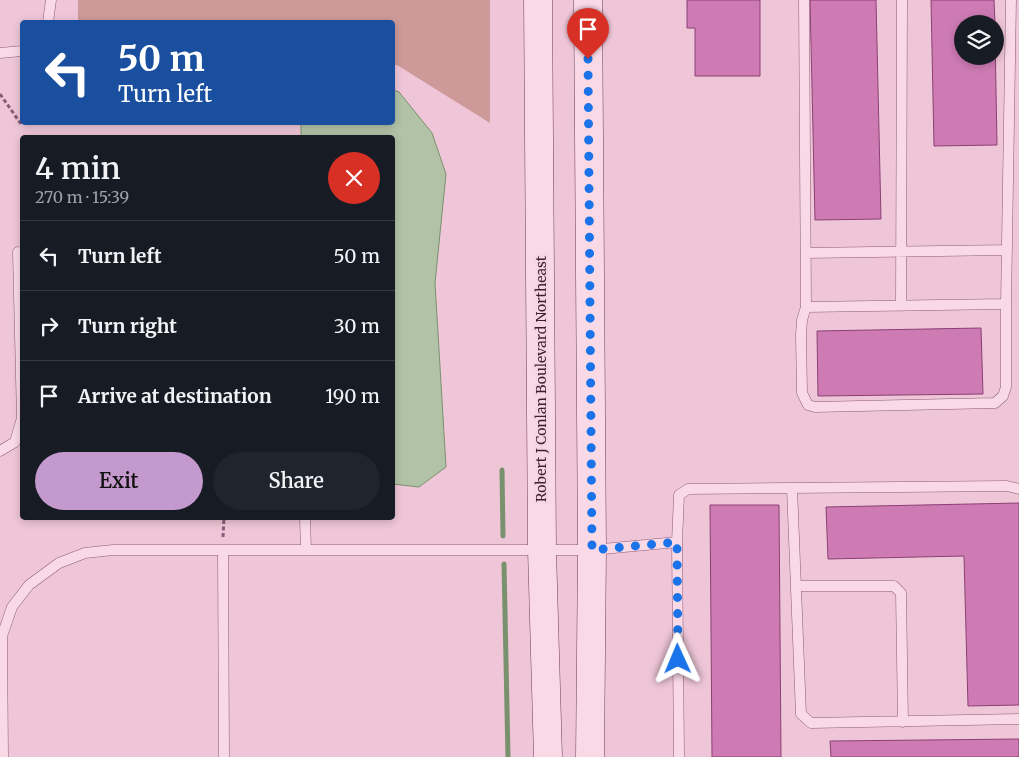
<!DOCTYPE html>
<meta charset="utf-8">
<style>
:root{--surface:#171b24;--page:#20242c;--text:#f1f3f6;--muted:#9ea1a6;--line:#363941;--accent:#c499cd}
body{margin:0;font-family:Merriweather,serif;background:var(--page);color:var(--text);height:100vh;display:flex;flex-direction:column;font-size:19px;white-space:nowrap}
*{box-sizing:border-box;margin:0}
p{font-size:16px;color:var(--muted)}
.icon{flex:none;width:28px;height:28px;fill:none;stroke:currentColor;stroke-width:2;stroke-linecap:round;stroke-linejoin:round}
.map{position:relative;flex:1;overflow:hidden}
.side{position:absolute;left:20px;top:135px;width:375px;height:385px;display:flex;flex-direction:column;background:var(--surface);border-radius:5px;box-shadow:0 2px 8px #0003}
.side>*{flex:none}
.hud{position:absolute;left:20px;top:20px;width:375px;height:105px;border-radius:5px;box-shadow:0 2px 8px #0003;background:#1a4fa0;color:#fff;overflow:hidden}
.fabs{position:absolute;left:954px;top:15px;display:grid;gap:10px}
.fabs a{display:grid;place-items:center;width:50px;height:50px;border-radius:50%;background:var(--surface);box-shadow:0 2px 8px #0003;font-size:25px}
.pin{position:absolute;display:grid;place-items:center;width:42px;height:42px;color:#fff;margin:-51px -21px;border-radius:50% 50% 50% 0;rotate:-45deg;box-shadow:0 0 5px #0007}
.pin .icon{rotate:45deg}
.me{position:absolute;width:55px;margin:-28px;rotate:359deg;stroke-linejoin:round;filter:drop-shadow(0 0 4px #0008)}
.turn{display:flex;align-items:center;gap:18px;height:105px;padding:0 15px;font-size:22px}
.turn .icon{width:65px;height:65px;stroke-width:2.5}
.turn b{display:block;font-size:35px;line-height:42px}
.round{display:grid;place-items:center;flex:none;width:52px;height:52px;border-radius:26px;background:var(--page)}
.overview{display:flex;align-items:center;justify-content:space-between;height:85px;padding:0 15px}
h1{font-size:30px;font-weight:600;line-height:38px}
.cta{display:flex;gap:10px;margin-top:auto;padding:10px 15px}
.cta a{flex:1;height:58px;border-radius:30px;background:var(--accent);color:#111;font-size:20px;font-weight:600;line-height:58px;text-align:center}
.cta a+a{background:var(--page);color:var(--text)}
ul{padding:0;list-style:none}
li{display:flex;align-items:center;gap:15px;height:70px;padding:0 15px;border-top:1px solid var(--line)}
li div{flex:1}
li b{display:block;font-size:19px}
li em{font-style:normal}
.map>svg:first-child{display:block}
.green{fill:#ce9999}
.water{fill:#b2c2a7;stroke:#7a916d}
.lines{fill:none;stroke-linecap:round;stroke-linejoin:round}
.stream{stroke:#7a916d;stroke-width:5}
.building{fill:#ce7bb4;stroke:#8a4075}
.service-casing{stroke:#8b5b77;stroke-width:11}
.secondary-casing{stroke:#6d3e5a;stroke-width:29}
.path{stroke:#8b5b77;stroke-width:3;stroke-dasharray:4 2.5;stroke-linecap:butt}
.service{stroke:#f9d9e6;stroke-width:10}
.secondary{stroke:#f9d9e6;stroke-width:28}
.route{stroke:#1a73e8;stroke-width:9;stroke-dasharray:0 16.2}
.labels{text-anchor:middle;stroke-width:5;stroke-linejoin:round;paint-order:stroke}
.street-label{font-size:14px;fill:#3b1f30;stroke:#f6d5e3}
</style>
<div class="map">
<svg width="1019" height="757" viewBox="0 0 1019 757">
<rect width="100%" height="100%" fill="#efc6d7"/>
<path class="green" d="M78,0H490V123L397,65H393L392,22H78Z"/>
<path class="water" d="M393,90L399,92L432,133L446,174L435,283L446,467L419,487L393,484L392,138L301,137V123L392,122Z"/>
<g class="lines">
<path class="stream" d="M502,470L503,536
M504,564L508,757"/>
</g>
<path class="building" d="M687,0H760V76H695V28H687Z
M810,0H876L881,219L815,220Z
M931,0H994L995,24H962V56H995V34L997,145L934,146Z
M981,328L983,394L818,396L817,331Z
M1019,503V705L968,706L964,556L828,559L826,507Z
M710,505H779L781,757H712Z
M1019,739V757H831L830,741Z"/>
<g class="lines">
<defs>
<path id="service" d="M804,0L806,307L1006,304L1011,0
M48,22L51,0
M0,53L22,51
M806,253L1007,250
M901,306L902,0
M806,307L802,320L801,335L802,393L808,405L815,407L995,403L1003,396L1006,387V304
M0,451L15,442L22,418L18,252
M792,488L801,714L811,723L1019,719
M305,518L306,550
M677,542L679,757
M223,550L224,757
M796,586H894L901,593L903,722
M3,757L2,636L12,607L29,585L59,563L85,553L113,550H592L677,542L679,495L688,489L1007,486L1019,489"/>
<path id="secondary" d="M538,0L542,550L548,757
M588,0L592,550L590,757"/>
</defs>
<use href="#service" class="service-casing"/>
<use href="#secondary" class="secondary-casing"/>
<path class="path" d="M0,94L21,124
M223,537L224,518"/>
<use href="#service" class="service"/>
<use href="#secondary" class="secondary"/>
</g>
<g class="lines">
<path class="route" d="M588,59L592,550L677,542L678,659"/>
</g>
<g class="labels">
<g class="street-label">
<text transform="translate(541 379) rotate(-90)" y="5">Robert J Conlan Boulevard Northeast</text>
</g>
</g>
</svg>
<div class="fabs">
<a><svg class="icon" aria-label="layers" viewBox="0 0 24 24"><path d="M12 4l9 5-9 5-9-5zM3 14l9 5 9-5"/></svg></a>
</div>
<div class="pin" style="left:588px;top:59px;background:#d93025"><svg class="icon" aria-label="arrive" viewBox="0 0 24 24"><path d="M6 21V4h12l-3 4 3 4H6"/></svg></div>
<svg class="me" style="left:678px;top:659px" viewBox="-20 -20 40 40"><path d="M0-17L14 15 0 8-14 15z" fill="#1a73e8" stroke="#fff" stroke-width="4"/></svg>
<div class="hud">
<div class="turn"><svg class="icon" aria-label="left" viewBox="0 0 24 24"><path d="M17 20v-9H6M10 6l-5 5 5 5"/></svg><div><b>50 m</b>Turn left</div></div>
</div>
<section class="side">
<div class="overview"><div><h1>4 min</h1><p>270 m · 15:39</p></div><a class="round" style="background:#d93025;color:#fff"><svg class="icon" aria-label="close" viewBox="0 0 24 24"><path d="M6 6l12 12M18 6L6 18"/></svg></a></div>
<ul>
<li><svg class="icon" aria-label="left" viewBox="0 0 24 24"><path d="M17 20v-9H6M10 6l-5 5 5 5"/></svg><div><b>Turn left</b></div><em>50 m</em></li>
<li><svg class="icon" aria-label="right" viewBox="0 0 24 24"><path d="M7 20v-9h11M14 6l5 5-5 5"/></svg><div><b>Turn right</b></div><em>30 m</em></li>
<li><svg class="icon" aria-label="arrive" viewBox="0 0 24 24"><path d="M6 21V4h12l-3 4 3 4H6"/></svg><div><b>Arrive at destination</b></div><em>190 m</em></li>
</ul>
<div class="cta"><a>Exit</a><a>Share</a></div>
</section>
</div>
